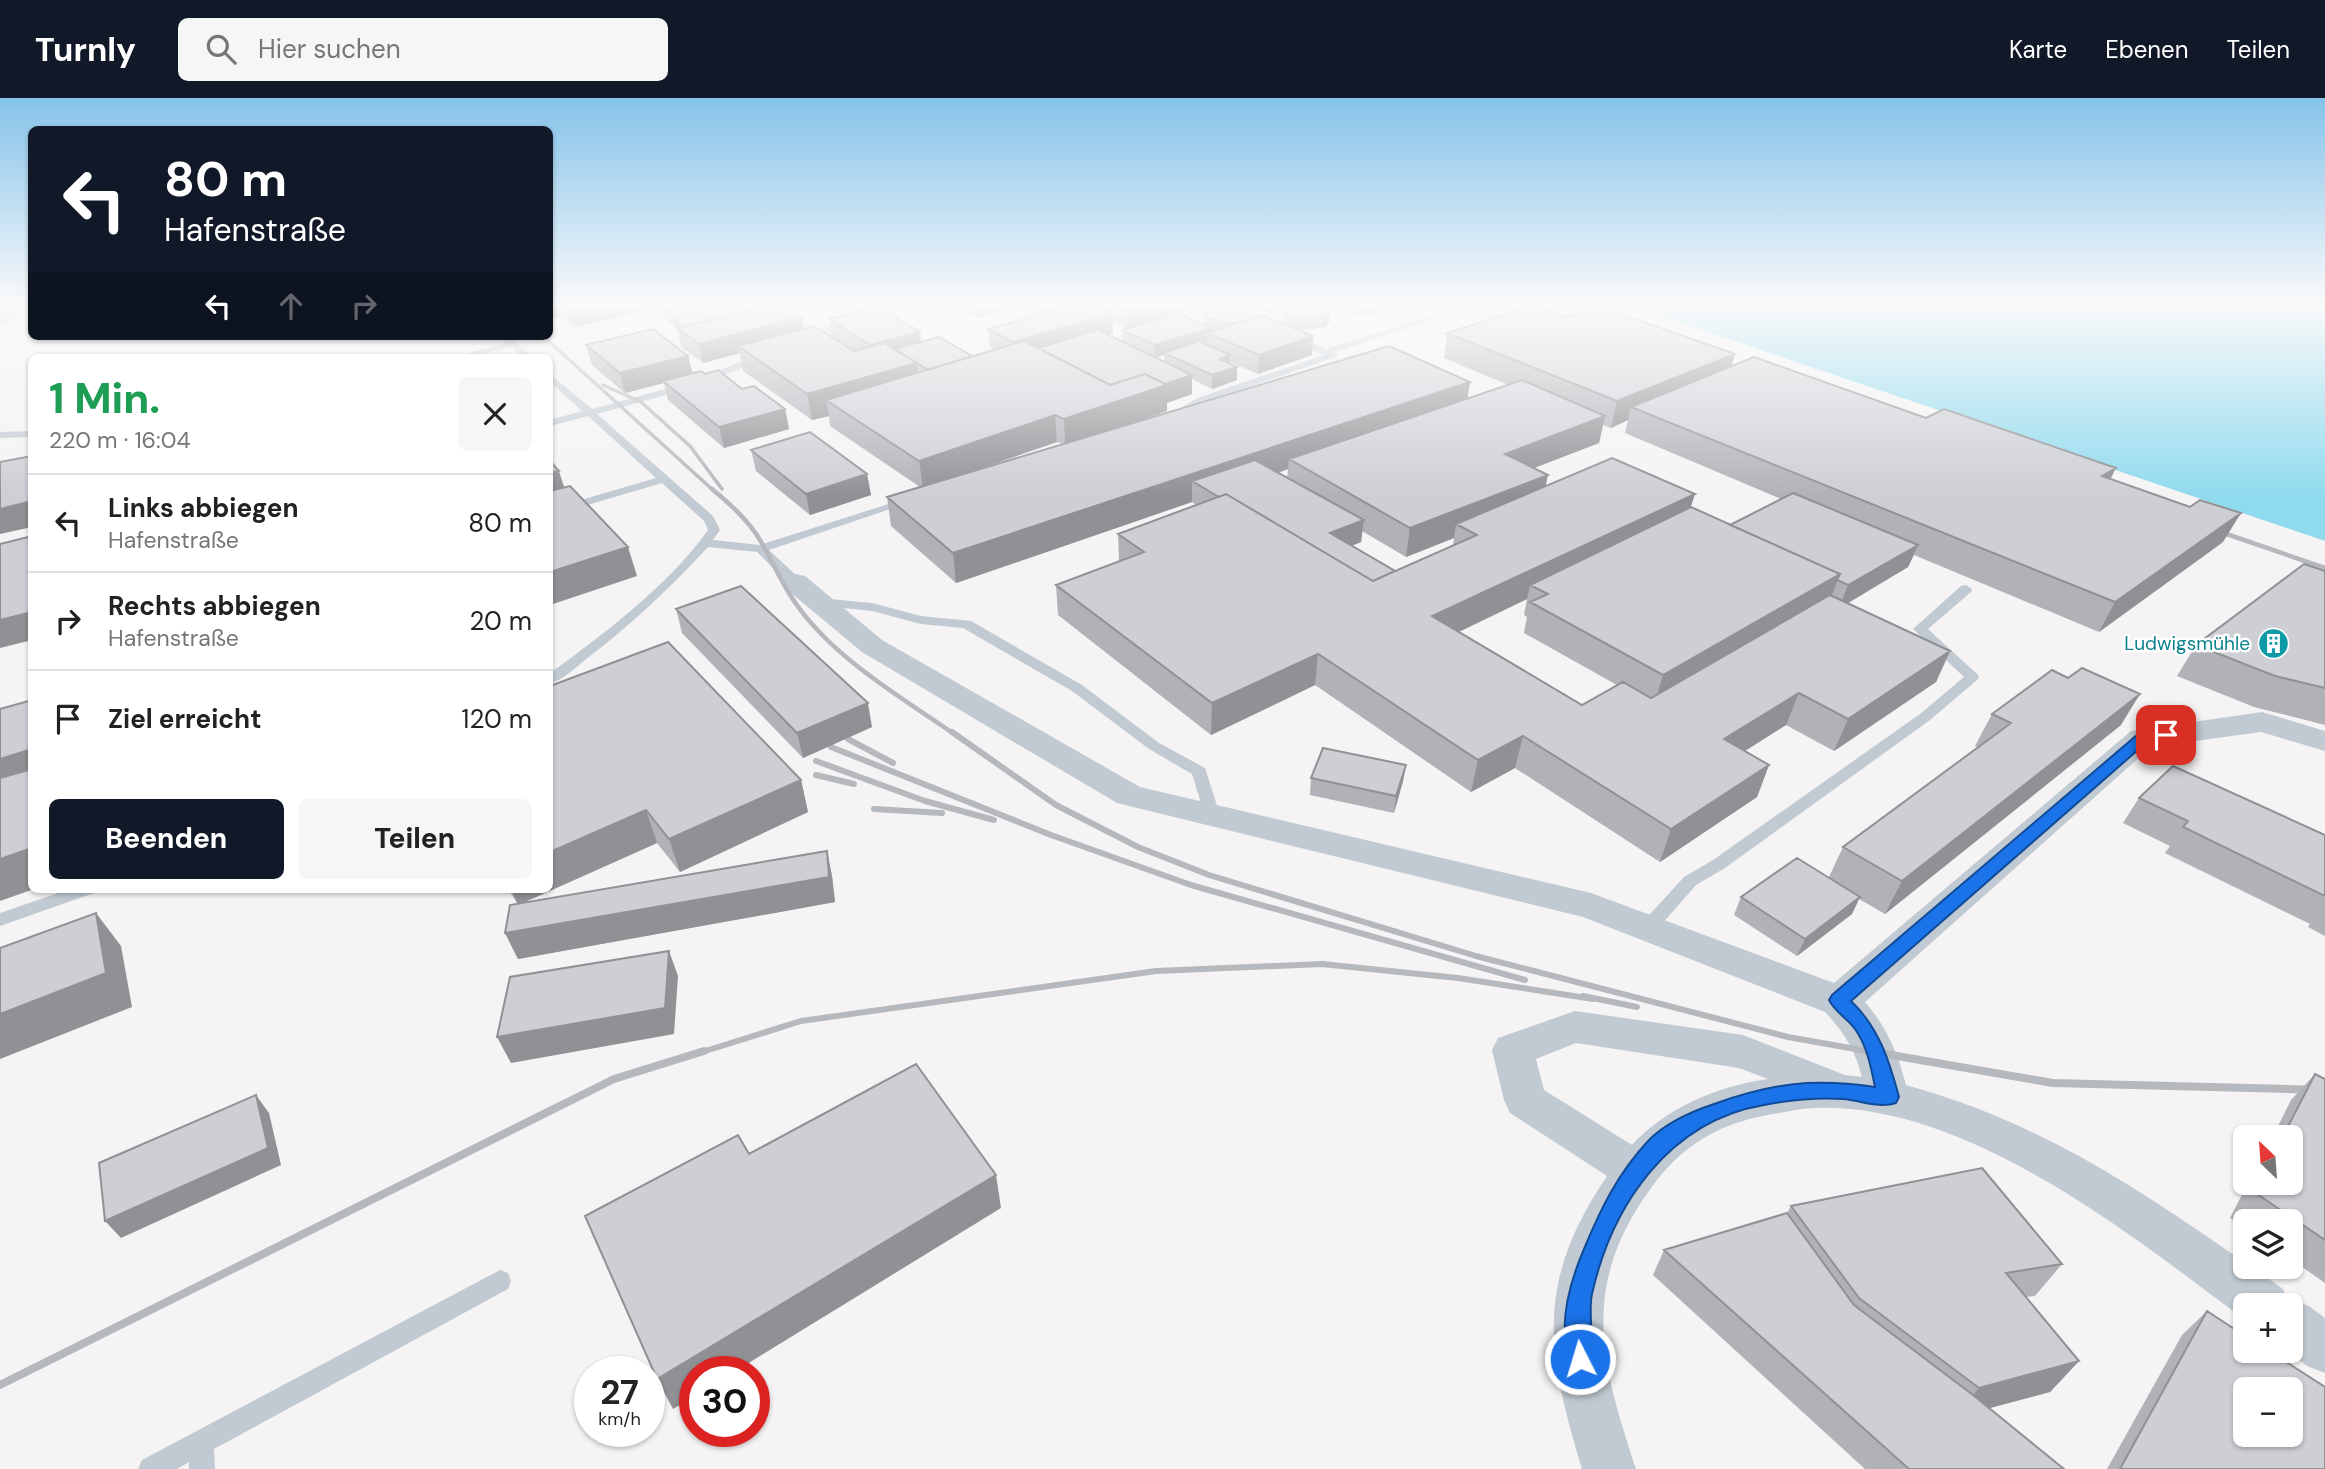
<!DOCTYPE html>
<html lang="de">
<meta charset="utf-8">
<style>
:root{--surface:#fff;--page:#f6f6f6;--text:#222;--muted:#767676;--line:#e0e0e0;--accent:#111827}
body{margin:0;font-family:"DM Sans",sans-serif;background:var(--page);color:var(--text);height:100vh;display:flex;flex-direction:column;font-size:26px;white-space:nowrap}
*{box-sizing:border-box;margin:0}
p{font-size:23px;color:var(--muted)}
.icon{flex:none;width:38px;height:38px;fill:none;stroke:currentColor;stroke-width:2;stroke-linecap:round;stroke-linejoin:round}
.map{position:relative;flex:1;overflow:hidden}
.sheet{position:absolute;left:28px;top:256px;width:525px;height:539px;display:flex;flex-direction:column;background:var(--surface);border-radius:10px;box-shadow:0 2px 5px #0004}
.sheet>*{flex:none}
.guide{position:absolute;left:28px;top:28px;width:525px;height:214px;border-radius:10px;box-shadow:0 2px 5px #0004;background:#111827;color:#fff;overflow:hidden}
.needle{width:46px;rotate:335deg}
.controls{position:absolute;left:2233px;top:1027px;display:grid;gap:14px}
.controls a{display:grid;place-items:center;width:70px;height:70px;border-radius:10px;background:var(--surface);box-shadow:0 2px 5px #0004;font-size:35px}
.speed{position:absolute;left:574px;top:1258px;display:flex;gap:14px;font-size:35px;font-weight:700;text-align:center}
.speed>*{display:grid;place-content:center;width:91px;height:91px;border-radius:50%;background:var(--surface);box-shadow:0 2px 5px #0004;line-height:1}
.speed small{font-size:18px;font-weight:400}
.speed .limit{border:10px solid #d22;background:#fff;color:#111}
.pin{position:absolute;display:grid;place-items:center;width:60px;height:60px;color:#fff;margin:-30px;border-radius:14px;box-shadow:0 4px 10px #0006}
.me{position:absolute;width:77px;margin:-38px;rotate:355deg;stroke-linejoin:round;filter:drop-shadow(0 0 5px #0008)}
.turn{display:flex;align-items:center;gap:24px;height:147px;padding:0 21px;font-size:32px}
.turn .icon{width:91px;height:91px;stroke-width:2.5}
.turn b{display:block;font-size:49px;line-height:60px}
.lanes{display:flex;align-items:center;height:66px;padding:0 21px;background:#0003;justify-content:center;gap:35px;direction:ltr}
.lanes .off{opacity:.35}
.round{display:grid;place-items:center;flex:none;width:74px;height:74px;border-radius:10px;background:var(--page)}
.summary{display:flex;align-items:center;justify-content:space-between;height:119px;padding:0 21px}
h1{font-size:42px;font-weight:800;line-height:52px;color:#1e9e55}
.button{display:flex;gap:14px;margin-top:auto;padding:14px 21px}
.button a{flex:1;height:80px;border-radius:10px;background:var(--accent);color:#fff;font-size:28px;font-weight:800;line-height:80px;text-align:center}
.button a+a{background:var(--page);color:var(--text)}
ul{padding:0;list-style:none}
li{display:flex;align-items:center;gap:21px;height:98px;padding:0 21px;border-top:2px solid var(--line)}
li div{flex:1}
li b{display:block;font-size:26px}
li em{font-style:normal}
header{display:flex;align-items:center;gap:42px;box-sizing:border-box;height:98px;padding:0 35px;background:var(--accent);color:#fff}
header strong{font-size:33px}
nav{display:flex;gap:38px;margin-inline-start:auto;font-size:24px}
.search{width:490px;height:63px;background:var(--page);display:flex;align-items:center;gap:18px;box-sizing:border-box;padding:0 24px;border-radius:10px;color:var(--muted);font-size:26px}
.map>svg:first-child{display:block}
.water{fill:#90daee}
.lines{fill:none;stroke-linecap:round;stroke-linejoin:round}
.service{fill:#c1cad2;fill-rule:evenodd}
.minor{fill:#c1cad2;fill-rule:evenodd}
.rail-far3{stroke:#b5b8bd;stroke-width:3.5}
.rail-far2{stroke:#b5b8bd;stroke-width:4.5}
.rail-far1{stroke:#b5b8bd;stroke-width:6}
.rail{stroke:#b5b8bd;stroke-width:8}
.wall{fill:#b0b2b7;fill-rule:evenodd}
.shaded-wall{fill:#909195}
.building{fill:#cdcfd5;stroke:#909195;stroke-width:2;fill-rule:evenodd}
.route{fill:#1a73e8;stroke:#114b97;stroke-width:2}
.labels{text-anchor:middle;stroke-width:5;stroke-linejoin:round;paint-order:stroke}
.culture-label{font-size:19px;fill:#0d838f;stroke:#fff;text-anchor:end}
</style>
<header>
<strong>Turnly</strong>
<div class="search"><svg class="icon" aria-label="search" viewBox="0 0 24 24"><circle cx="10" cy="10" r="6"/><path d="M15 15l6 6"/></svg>Hier suchen</div>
<nav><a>Karte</a><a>Ebenen</a><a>Teilen</a></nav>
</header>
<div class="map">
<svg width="2325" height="1371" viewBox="0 0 2325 1371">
<rect width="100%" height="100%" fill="#f5f3f3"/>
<path class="water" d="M1625,206H2325V443Z"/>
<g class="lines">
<path class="service" d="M913,206H926L835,231L807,243L799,241L829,227Z
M1209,206H1220L1247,218L1240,220Z
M1470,206H1482L1334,254L1338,257L1336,259L1208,303L1180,317L1171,315L1200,299L1324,257L1289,242V238H1295L1326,251Z
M503,238H509L533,259H522L511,249L471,259H454L506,245L501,240Z
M760,256L763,257V261L695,289L597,316L713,418L720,432L713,442L760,447L904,401H912L914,403L769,452L800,481L801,484L795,488L790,487L757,454L708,449C670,490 630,528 585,562C575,570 562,583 550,585V575C602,538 671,485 708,432L704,423L662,385L550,418V411L656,380L588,318L550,328V322L582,313L550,284V276L592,311L687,285Z
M32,333V339L0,340V334Z
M1966,487L1972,491L1971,494L1928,531L1977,576L1979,579L1977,582L1930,622L1725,770L1696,787L1654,835H1642L1639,830L1642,825L1684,779L1713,762L1920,616L1964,579L1913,531L1961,488Z
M819,500L872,505L921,518L971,523L1082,587L1159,645L1205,670L1220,717L1212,722L1206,721L1192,676L1149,651L1072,593L963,530L921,526L872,513L814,507L812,504Z
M70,791H97L94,795L0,828V815Z
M500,1172L508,1175L511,1183L508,1191L214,1351L215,1371H189V1364L177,1371H138L142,1362Z"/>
<path class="minor" d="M18,206H32V213L0,229V215Z
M795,476L805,478L882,542L1140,689L1591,795L1834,885L2131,633L2262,614L2325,633V653L2261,634L2151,649L1865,904C1886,928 1898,955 1906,987C2030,1021 2124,1081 2228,1153L2245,1164V1169H2252L2283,1191L2288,1202L2309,1208L2325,1220V1275L2307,1268L2288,1253H2291V1208H2245V1222C2130,1136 1967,1005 1816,1010C1804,1010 1791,1013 1779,1015C1724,1023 1684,1044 1651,1090C1579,1189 1601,1264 1636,1371H1582C1547,1254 1534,1186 1607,1078L1510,1015L1504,1002L1492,952L1498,940L1575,913L1743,937L1845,977L1862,979C1855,952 1844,934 1825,914L1583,819L1117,705L862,554L785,490L781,484L785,478ZM1576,945L1739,970L1768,981C1718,988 1667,1009 1632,1047L1544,992L1536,961Z"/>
<path class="rail-far3" d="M1561,206L1601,219
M543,238L714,393
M603,287L641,304L690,348L722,391"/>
<path class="rail-far2" d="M712,391C730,406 748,422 760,442C772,462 781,484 794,503C833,560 898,597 954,636
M2209,430L2325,470"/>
<path class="rail-far1" d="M952,634L1056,707L1138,749L1209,777L1476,858L1788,939L1878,955
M848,641L893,665
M831,649L1051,737L1191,787L1525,882
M816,663L925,703L994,722
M816,677L854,686
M874,711L942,715
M1583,898L1637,909
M699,955L801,923L1156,873L1322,866L1458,880L1593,901"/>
<path class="rail" d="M1868,953L2053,985L2325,992
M0,1287L614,981L704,953"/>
</g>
<path class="wall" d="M550,206H706L709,207L766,208L802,219L804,231L831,239L829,221L921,244L972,258L994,252L990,249L988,231L1034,218V206H1200V209L1179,216L1203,226V217L1254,219L1286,227L1281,222L1282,212L1265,214L1249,210L1246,206H1325L1331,210L1330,222L1327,228L1321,230L1302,232L1291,229L1312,257L1258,276L1230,264V265L1237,269V282L1212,291L1192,281V296L1167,305V313L1127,327L1470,284L1467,300L1508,287L1444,260L1447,235L1567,219L1735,256L1731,269L1926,320L2110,381L2223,444L2099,534L1914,457L1908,469L1847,506L1950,553L1936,584L1834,653L1786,627L1745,653L1769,667L1757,699L1660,764L1515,670L1471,694L1315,587L1211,637L1058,517L1056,487L1119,463L1118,436L1196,407L1192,404L956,485L891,428L887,399L920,389L830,328L829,318L812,322L743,273L740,255L703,265L681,249L677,230L663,220L660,209L574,229L561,219ZM1112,224L1127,230L1122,232V244L1107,236L1113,235ZM1164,257V263L1156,260ZM1628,322L1625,335L1781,401L1730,427L1691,410L1545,389L1534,370L1599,345L1603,327L1611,330ZM1057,344L1062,346L970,374ZM1288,371L1287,380L1278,375ZM1362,433L1406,459L1454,440L1453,448L1395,473L1351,448L1361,444ZM1527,501L1524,517L1527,519L1524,535L1617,587L1582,607L1459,534Z
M840,206H889L855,214Z
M954,206H1023V208L976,220L955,209Z
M1332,206H1385L1384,211L1366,218L1340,215Z
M586,247L688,258L692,275L705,276L742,291L785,311L789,331L724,350L668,302L664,285L625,295L592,267Z
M751,352L867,376L871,397L810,417L756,373Z
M2325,473V627L2254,609L2177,578L2196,547Z
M676,511L872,629L803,660L682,535Z
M550,588L801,682L808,714L680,774L657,745L523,805L827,753L832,778L835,804L518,861L505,835L518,806L508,791H550Z
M1992,616L2121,627L1885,816L1859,801L1852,816L1797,858L1734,817L1741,799L1829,779L1843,749L1978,649L1975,648Z
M1406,667L1403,683L1394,715L1310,697L1311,680Z
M2139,700L2325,737V838L2308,829L2310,826L2165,755L2170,748L2123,725Z
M2315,976L2325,981V1185L2291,1161V1124H2245V1130L2230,1120L2248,1085H2291V1040H2272L2291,1002Z
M1791,1108L2062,1166L2035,1198L2026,1199L2079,1263L2050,1294L1989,1310L2064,1371H1865L1653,1177L1664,1152L1787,1115Z
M2207,1213L2325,1371H2107L2182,1237Z"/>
<path class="shaded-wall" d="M550,206H557L561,219L550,221Z
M589,206H672L660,207V209L574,229L568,210Z
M853,206H889L855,214Z
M984,206H1023V208L976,220L975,208Z
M1132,206H1200V209L1128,231L1127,207Z
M1265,206H1292L1282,210V212L1265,214Z
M1367,206H1385L1384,211L1366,218Z
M1331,210L1330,222L1327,228L1321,230L1322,218Z
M1112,216L1113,235L1015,263L1013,244Z
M802,219L806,238L738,248L740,255L703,265L699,246Z
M1211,230L1210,236L1207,235V244L1167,256L1164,255V257L1155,260V247Z
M920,234L922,253L873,267L870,247Z
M1313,238L1312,257L1258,276L1259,257Z
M1735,256L1727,282L1631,309L1628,322L1611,330L1617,303Z
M1230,257V270L1220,261Z
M688,258L693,277L663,283L664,285L625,295L620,275Z
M917,265L920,291L826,302L829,318L812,322L807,296Z
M1237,269V282L1212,291V277Z
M1192,277V296L1167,305V313L1065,348L1064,321Z
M1470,284L1466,310L1289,361L1288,371L1215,396L1192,383V404L956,485L953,455Z
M785,311L789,331L724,350L719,329Z
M1055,317L1057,344L923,390L919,363Z
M1605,318L1599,345L1500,383L1505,356Z
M2116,370L2102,398V378Z
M559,373L568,401L550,406V375Z
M867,376L871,397L810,417L806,396Z
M1548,377L1542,405L1456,426L1454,440L1406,459L1410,430Z
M1695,396L1686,424L1530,487L1527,501L1427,549L1432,518Z
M32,403V429L0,436V411Z
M2241,415L2223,444L2099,534L2115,504Z
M1364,422L1361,444L1328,458L1330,435Z
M1918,447L1908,469L1839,510L1848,487Z
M628,449L637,478L550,507V474Z
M1840,476L1829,505L1654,608L1663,577Z
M32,514V542L0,550V522Z
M1950,553L1936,584L1834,653L1848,621Z
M1318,556L1315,587L1211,637L1212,605Z
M1799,595L1786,627L1713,673L1724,641Z
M2140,596L2121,627L1885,816L1902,783Z
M868,605L872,629L803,660L797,635Z
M1523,638L1515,670L1471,694L1478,662Z
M32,651V681L0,691V661Z
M1406,667L1403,683L1394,715L1396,698Z
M1769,667L1757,699L1660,764L1671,731Z
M801,682L808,714L680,774L669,741Z
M646,712L657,745L518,807L511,791H550V754Z
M32,750V791H34L0,803V761Z
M827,753L832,778L835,804L518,861L505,835Z
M1860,799L1852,816L1797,858L1805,841Z
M96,815L121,848L132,909L0,961V916Z
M669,853L678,878L674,936L511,965L497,939Z
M256,997L269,1015L281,1067L121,1140L105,1123Z
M996,1077L1001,1110L734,1274H695V1298L673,1311L657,1281Z
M2079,1263L2050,1294L1953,1320L1979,1290Z"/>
<path class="building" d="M562,206H589L568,210Z
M666,206H706L709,207L716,206H761L766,208L684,229L675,223L680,222L660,207Z
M776,206H780L802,219L699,246L677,230Z
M1038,206H1077L1081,208L1090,206L1112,216L1013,244L988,231L1053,213Z
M1286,206H1325L1331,210L1328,216L1322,218L1303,219L1288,216L1282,210L1283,207Z
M1534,207L1567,219L1598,208L1735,256L1617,303L1447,235Z
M32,208V218H30L27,209Z
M877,209L920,234L870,247L829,221Z
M1229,209L1254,219L1227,227L1203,217Z
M1178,215L1211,230L1155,247L1122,232Z
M1261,217L1313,238L1259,257L1207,235Z
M814,228L854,253L884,245L917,265L807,296L738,248Z
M653,231L688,258L620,275L586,247Z
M1098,232L1192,277L1165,286L1145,276L1110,287L1038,250Z
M939,239L972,258L928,272L895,251Z
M1024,243L1110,287L1145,276L1167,287L1064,321L1055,317L919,363L826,302Z
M1199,243L1230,257L1220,261L1237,269L1212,277L1164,255Z
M1389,248L1470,284L953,455L887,399Z
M1754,259L1926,320L1944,311L2116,370L2102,378L2190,409L2200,402L2241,415L2115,504L1631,309Z
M718,272L742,291L754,288L785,311L719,329L663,283L701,273L705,276Z
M1522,282L1605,318L1505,356L1548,377L1410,430L1289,361Z
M810,334L867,376L806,396L751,352Z
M32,358V403L0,411V364Z
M1612,360L1695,396L1432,518L1582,607L1623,584L1651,600L1830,497L1950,553L1848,621L1799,595L1724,641L1769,667L1671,731L1523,638L1478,662L1318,556L1212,605L1056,487L1144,454L1118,436L1226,396L1373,483L1477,437L1456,426Z
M1255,362L1364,422L1330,435L1395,473L1373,483L1226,396L1219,399L1192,383Z
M550,363L559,373L550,375Z
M570,388L628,449L550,474V393Z
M1793,395L1918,447L1848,487L1837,482L1840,476L1730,427Z
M1691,409L1840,476L1663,577L1530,504L1548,496L1530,487Z
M32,438V514L0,522V446Z
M2304,466L2325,473V590L2275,578L2196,547Z
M741,488L868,605L797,635L676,511Z
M668,544L801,682L669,741L646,712L550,754V588Z
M2082,570L2140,596L1902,783L1843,749L2011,625L1992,616L2052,572L2068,580Z
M32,602V651L0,661V611Z
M1323,650L1406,667L1396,698L1311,680Z
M2173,668L2325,737V798L2183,729L2188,723L2139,700Z
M32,671V750L0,761V680Z
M827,753L829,779L505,835L510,807Z
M1797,760L1860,799L1805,841L1741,799Z
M96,815L106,875L0,916V850Z
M669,853L665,910L497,939L510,879Z
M916,966L996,1077L657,1281L585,1118L738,1037L749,1056Z
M2315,976L2325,981V1142L2254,1094L2259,1085H2291V1040H2282Z
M256,997L268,1050L105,1123L99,1065Z
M1982,1070L2062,1166L2006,1175L2079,1263L1979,1290L1859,1200L1791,1108Z
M1787,1115L1854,1207L1973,1297L2064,1371H1909L1664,1152Z
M2207,1213L2245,1238V1253H2269L2325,1289V1371H2120ZM2245,1292H2291V1337H2245Z"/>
<linearGradient id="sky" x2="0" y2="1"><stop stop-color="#85c3ea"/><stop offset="0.52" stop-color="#fafafa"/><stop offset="1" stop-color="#fafafa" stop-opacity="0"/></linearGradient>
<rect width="2325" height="398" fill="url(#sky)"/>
<path class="route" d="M2166,632L2174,637L2171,640L2147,644L1851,903C1879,930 1889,962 1899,999L1896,1005C1879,1011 1860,1002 1843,1001C1816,999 1790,1002 1764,1007C1669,1023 1612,1107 1592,1196C1587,1219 1597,1250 1589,1269L1580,1273L1572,1269C1556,1232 1569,1186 1584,1151C1601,1110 1618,1075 1649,1042C1667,1024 1690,1014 1714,1006C1773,985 1813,980 1875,989C1871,969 1867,948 1855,931C1848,921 1835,914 1829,902L1832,897L2137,637Z"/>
<defs>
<symbol id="building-disc" viewBox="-11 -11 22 22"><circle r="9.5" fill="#0f9aa8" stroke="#fff"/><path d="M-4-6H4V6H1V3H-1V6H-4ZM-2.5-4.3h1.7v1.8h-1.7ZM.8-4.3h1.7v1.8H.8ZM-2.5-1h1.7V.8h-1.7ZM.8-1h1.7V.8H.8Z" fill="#fff"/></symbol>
</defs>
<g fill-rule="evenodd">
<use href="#building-disc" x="2256" y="528" width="35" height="35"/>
</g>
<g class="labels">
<g class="culture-label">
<text x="2250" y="552">Ludwigsmühle</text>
</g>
</g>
</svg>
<div class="controls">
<a><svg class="needle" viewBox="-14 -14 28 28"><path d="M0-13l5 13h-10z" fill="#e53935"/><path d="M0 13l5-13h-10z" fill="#767676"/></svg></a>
<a><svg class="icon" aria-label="layers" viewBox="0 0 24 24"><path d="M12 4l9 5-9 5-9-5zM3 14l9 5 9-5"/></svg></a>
<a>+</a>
<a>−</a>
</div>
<div class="speed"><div>27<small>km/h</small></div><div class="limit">30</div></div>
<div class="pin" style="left:2166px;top:637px;background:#d93025"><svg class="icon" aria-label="arrive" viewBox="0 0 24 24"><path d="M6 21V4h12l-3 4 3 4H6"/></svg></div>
<svg class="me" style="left:1580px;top:1261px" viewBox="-20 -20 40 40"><circle r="17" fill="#1a73e8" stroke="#fff" stroke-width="3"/><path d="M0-11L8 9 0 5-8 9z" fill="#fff"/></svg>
<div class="guide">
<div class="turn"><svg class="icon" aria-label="left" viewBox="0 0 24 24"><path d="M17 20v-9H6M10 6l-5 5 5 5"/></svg><div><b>80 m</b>Hafenstraße</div></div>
<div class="lanes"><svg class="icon" aria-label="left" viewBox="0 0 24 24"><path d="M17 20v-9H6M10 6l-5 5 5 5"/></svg><svg class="icon off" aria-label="ahead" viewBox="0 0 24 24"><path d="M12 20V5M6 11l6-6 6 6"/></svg><svg class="icon off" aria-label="right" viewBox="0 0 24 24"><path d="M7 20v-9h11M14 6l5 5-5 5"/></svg></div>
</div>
<section class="sheet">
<div class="summary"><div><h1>1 Min.</h1><p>220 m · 16:04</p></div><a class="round"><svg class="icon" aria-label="close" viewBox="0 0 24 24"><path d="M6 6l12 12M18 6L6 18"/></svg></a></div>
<ul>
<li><svg class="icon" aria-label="left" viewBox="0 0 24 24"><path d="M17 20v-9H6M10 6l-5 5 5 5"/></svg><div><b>Links abbiegen</b><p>Hafenstraße</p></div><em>80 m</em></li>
<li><svg class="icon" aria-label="right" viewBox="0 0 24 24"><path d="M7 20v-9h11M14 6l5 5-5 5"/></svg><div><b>Rechts abbiegen</b><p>Hafenstraße</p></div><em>20 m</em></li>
<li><svg class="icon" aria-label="arrive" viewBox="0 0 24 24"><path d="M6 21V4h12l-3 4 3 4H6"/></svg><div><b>Ziel erreicht</b></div><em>120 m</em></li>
</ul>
<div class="button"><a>Beenden</a><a>Teilen</a></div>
</section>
</div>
